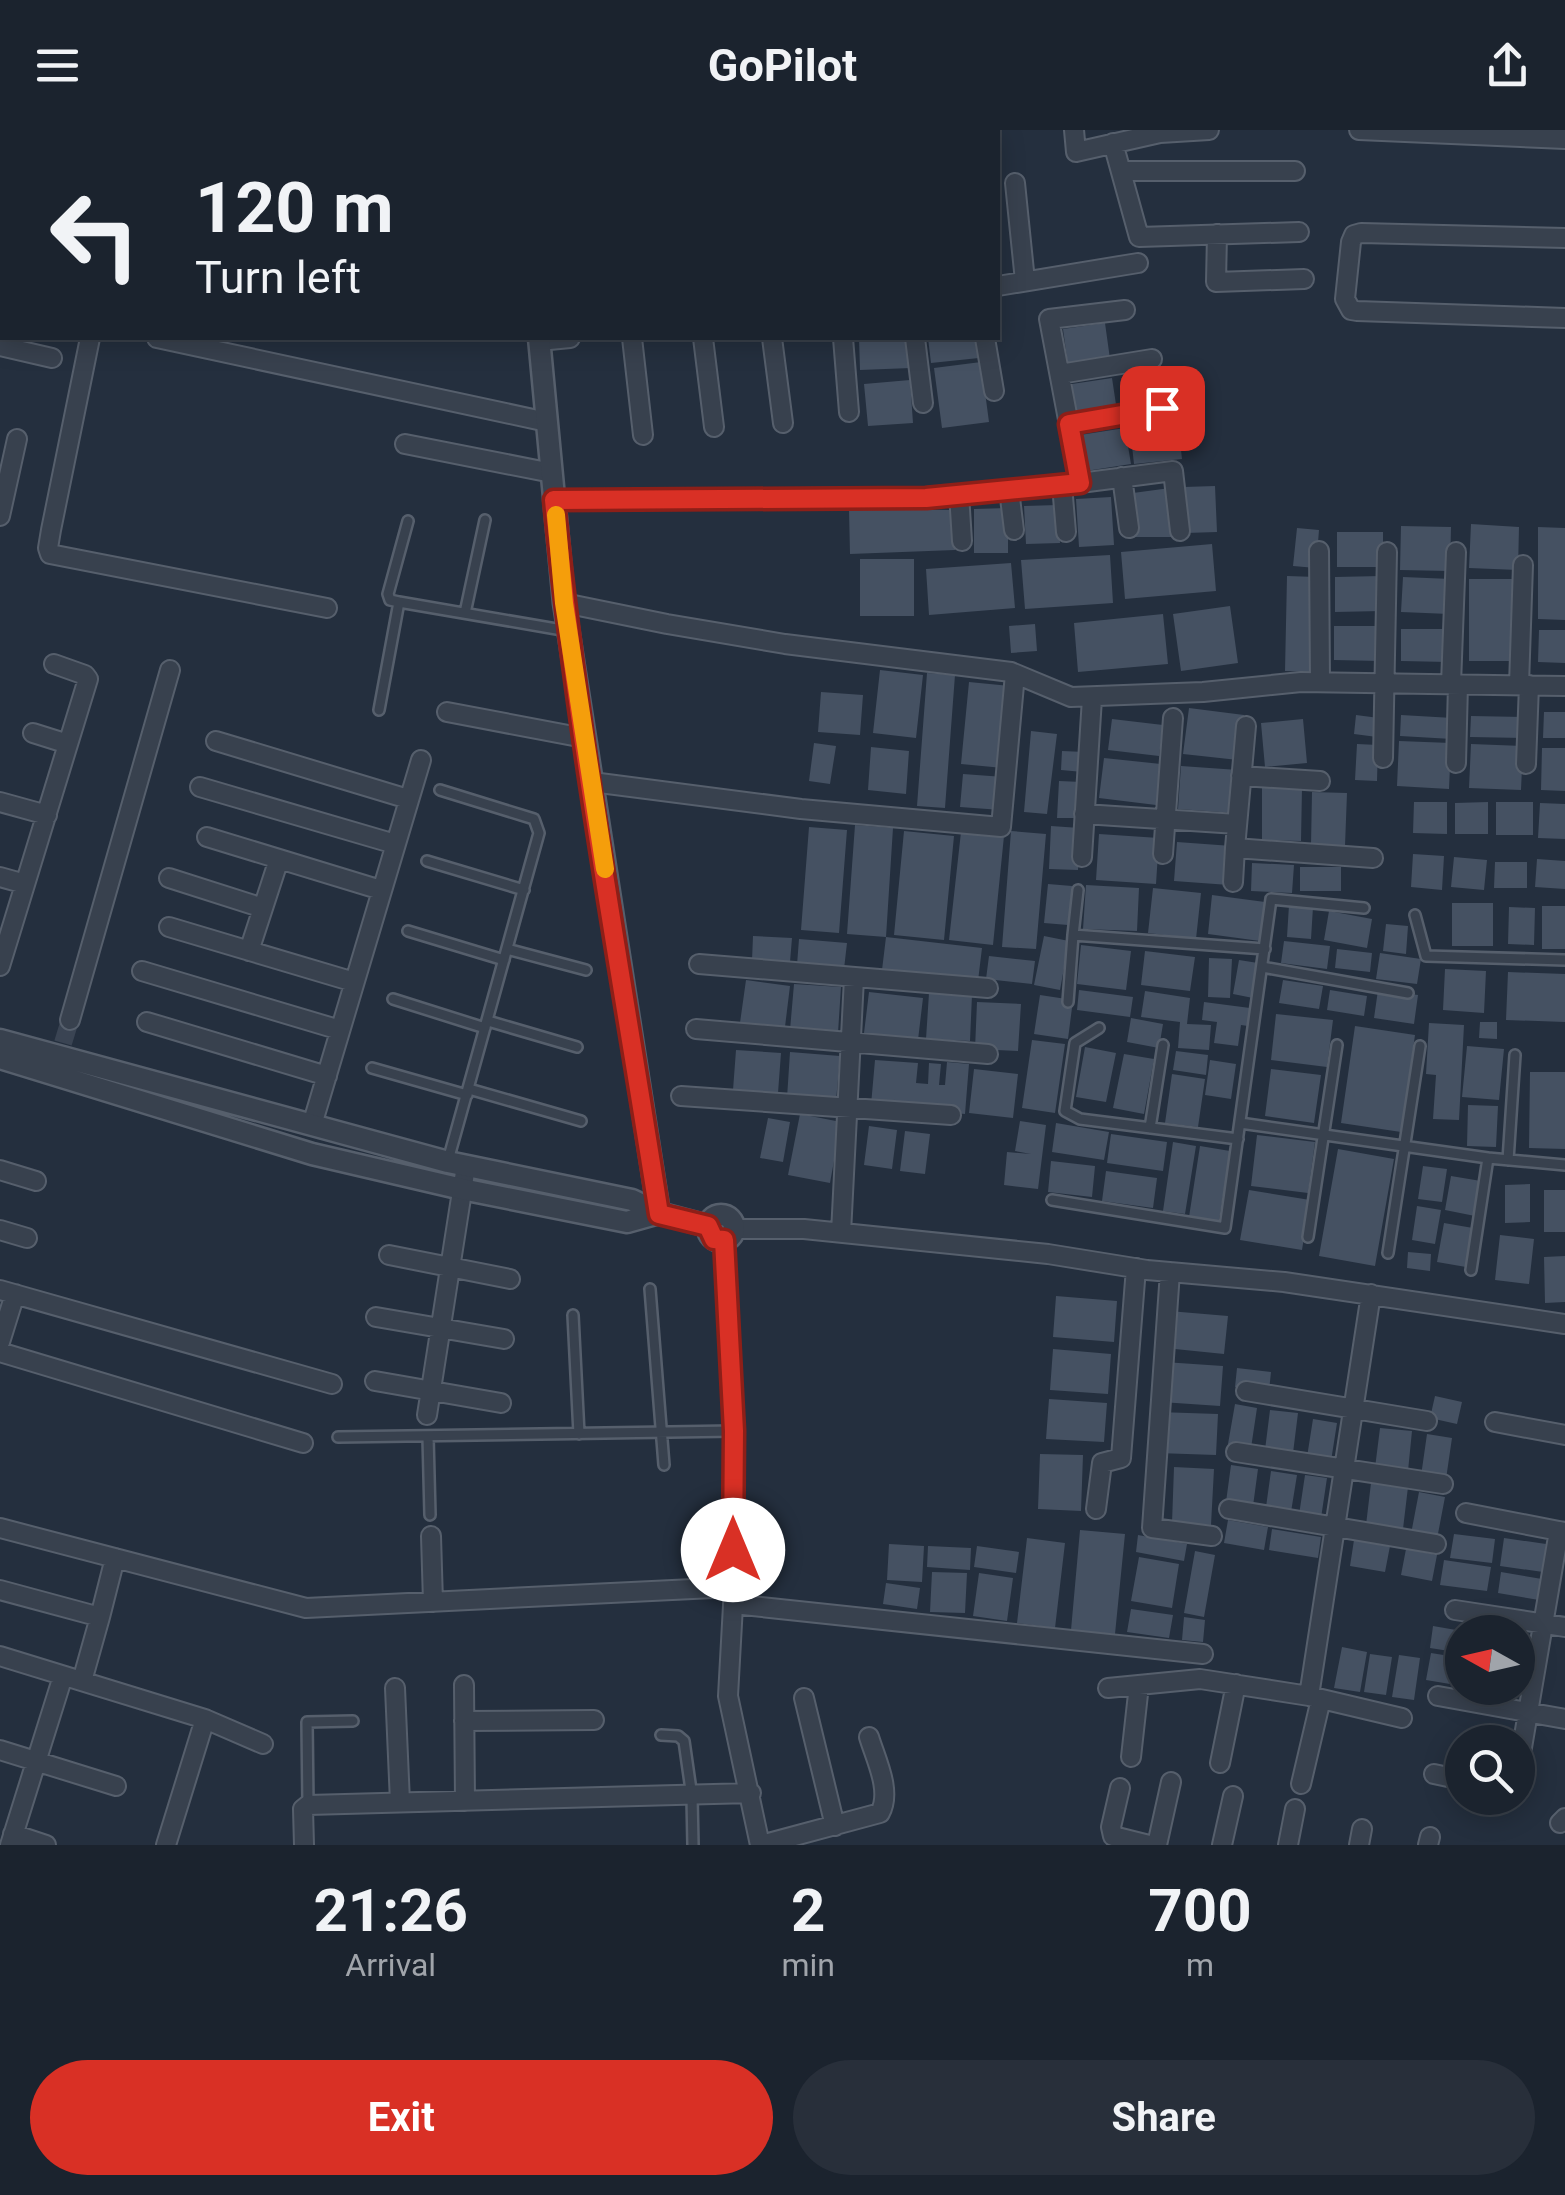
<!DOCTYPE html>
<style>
:root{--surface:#1b232e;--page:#282f3a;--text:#f1f3f6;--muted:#a0a4aa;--line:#39404a;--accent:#d93025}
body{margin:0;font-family:Roboto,sans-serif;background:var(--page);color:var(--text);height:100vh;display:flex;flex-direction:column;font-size:38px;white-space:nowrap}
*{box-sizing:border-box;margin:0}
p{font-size:32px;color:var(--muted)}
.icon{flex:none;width:55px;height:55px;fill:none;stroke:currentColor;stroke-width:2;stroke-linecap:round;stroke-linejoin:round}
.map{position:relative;height:1715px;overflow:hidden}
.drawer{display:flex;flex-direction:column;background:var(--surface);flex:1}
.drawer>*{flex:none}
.guide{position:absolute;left:0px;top:0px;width:1000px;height:210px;box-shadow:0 5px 25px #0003,0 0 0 2px var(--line);background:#1b232e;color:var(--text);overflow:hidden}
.needle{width:65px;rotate:278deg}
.controls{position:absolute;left:1445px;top:1485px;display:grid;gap:20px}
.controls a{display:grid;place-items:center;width:90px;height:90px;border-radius:50%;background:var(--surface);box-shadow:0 5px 25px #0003,0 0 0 2px var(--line);font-size:50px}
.pin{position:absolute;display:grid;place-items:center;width:85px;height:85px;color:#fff;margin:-42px;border-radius:20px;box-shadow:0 5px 15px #0006}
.me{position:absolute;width:110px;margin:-55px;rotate:0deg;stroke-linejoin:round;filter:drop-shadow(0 0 8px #0008)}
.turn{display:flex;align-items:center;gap:35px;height:210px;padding:0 30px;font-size:45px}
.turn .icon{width:130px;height:130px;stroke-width:2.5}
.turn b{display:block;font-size:70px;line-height:85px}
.eta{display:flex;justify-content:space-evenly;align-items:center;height:170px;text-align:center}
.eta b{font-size:60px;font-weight:700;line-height:70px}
.cta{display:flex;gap:20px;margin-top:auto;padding:20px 30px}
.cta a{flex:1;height:115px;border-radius:60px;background:var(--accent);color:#fff;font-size:40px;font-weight:700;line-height:115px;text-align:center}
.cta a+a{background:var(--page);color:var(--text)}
header{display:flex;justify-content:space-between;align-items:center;height:130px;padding:0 30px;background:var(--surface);font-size:45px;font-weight:700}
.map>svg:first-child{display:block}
.building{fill:#455162}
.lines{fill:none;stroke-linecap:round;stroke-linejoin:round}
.minor-tunnel{stroke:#3a4453;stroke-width:18;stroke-dasharray:18 9;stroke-linecap:butt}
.service-casing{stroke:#565f6c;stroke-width:14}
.minor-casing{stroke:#565f6c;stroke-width:22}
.tertiary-casing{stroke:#565f6c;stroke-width:25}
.service{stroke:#38414e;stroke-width:9}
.minor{stroke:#38414e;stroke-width:18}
.tertiary{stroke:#38414e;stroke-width:20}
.route-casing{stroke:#8d1f18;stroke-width:25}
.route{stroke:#d93025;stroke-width:18}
.slow{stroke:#f59e0b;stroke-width:18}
</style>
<header><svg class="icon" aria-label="menu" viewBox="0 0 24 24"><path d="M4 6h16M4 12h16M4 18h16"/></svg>GoPilot<svg class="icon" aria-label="share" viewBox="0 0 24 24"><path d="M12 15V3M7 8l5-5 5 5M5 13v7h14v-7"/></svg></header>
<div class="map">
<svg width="1565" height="1715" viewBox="0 0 1565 1715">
<rect width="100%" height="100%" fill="#242f3e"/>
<path class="building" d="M1105,193L1110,229L1068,235L1063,199Z
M859,208H910L911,238L860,240Z
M928,208H977L979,228L931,233Z
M981,232L989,292L942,298L934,238Z
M1112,248L1117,281L1077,287L1072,254Z
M910,250L913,293L868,296L864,254Z
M1178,293L1182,329L1134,334L1130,298Z
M1125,298L1131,334L1086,341L1080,305Z
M1215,356L1217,402L1186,403L1184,357Z
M1170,358L1175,407H1135L1133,363Z
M1111,367L1114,415L1079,417L1076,369Z
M1058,375L1060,413L1026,414L1024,376Z
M1008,378V423H974V379Z
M849,379L953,380L955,420L850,424Z
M1471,394L1519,397L1518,440L1469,438Z
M1401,396L1451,397L1450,441L1400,440Z
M1538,397L1565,398V490L1538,489Z
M1297,398L1319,400L1316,438L1293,436Z
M1337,402H1383V437H1337Z
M1212,414L1216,461L1125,469L1121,422Z
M1110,425L1113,473L1025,479L1021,430Z
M860,429H914V486H860Z
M1011,433L1015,478L929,485L926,439Z
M1287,446L1317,447L1315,542L1285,541Z
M1381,446L1382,481L1335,482V447Z
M1403,447L1451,449L1449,484L1401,482Z
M1469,449H1516V531H1469Z
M1230,476L1238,533L1181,541L1173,484Z
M1163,484L1168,534L1078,542L1074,493Z
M1035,494L1037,521L1011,523L1009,496Z
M1334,496H1380V531L1334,530Z
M1401,499H1448V532L1401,531Z
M1539,500H1565V533L1538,532Z
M880,540L923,545L916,608L873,603Z
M927,543L955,545L945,678L917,676Z
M969,552L1010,556L1003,638L961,634Z
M821,562L863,565L860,605L818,602Z
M1189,578L1244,585L1238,630L1183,624Z
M1544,582H1565V608H1543Z
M1356,585L1379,588L1377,607L1354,604Z
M1401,585L1453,588L1452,609L1400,606Z
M1471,586L1524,587V608L1470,607Z
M1112,589L1163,595L1159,626L1108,620Z
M1303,589L1307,633L1265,637L1261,593Z
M1031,601L1057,604L1047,684L1024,682Z
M1399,611L1451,613L1449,659L1397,656Z
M814,613L836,616L830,654L809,651Z
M1357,614L1378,615L1377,651L1355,650Z
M1471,614L1523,616L1521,660L1469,658Z
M871,617L909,621L906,664L868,660Z
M1542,618H1565V661L1541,660Z
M1062,621L1085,622L1083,642L1061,640Z
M1104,628L1161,634L1156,675L1099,668Z
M1181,636L1238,640L1235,683L1178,679Z
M963,644L1004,647L1001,680L960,677Z
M1059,651L1082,652L1080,688H1057Z
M1262,657L1302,658L1301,711L1262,710Z
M1312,662L1347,663L1345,716L1311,715Z
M1414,672H1447V704L1413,703Z
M1488,672V704H1455V673Z
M1496,672H1533V705H1496Z
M1540,673L1565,674V709L1538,708Z
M855,695L893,698L886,807L847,804Z
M1051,696L1080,698L1078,740L1049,739Z
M809,697L847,700L839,803L801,800Z
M904,701L954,706L944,810L894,805Z
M1011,701L1046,704L1036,819L1002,817Z
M961,702L1004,706L993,815L949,810Z
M1099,704L1159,708L1156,754L1096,750Z
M1177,712L1232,716L1229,755L1174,751Z
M1413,724L1444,726L1442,760L1411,757Z
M1454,727L1487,730L1484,760L1451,757Z
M1537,729L1565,731V759L1535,757Z
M1495,732H1527V758H1494Z
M1252,733L1294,735L1292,763L1251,761Z
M1300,737H1341V761H1300Z
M1048,754L1072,756L1068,795L1044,793Z
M1086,755L1139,758L1137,801L1083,799Z
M1153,758L1201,763L1196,809L1148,803Z
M1212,765L1265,772L1260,811L1208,804Z
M1452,773H1493V816H1452Z
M1289,775L1313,777L1311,809L1287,807Z
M1542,776H1565V819H1542Z
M1509,777L1535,778L1534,815L1508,814Z
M1329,781L1372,789L1367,818L1324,810Z
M1386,794L1408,796L1406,824L1383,821Z
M753,806L792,808L790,832L752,830Z
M1044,806L1069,811L1060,860L1034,855Z
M886,807L982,818L978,851L882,840Z
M799,809L847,813L844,839L797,835Z
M1284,811L1330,816L1327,839L1281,833Z
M1081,815L1131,821L1126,860L1077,854Z
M1337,819L1372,823L1370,842L1335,838Z
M1145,821L1195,827L1190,861L1141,855Z
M1380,823L1421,829L1417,854L1376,849Z
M989,826L1035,831L1032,854L986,849Z
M1209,828L1232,829L1230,868L1208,867Z
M1239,830L1258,833L1253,868L1233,864Z
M1445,839L1486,841L1484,883L1443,880Z
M1508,842L1565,844V892L1506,890Z
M746,850L790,856L784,905L739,900Z
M1283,850L1323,856L1319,879L1279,873Z
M794,854L841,857L838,903L790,900Z
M1079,860L1133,867L1130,887L1077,880Z
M1330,860L1367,866L1364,886L1327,880Z
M1378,860L1418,865L1414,894L1374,888Z
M1145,861L1190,868L1187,894L1211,895L1209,920L1178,918L1180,892L1141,887Z
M869,862L923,868L918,910L864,903Z
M929,863L972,865L970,911L926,909Z
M1040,865L1073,870L1068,909L1034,904Z
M977,872L1021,874L1018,921L975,919Z
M1204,872L1250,878L1248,896L1241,895L1238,916L1214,913L1217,892L1202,890Z
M1276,884L1333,890L1327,937L1271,930Z
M1131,888L1163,894L1159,918L1127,912Z
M1480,892H1497V909L1479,908Z
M1429,893L1464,895L1459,990L1433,989L1436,945L1426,944Z
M1355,896L1415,905L1401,1002L1341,993Z
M1032,910L1065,914L1055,983L1022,978Z
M1467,916L1504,919L1499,970L1462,967Z
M1085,917L1116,923L1106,972L1076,967Z
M736,920L781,923L778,963L733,960Z
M1176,921L1208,925L1206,945L1173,940Z
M790,922L840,926L836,971L787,968Z
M1124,924L1154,929L1144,984L1113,978Z
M875,930L918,933L916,953L928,954L929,933L941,934L939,955H945L947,932L969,934L965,984L871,975Z
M1210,930L1236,934L1231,969L1205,965Z
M974,939L1018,944L1013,988L969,983Z
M1271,939L1321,945L1314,993L1265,986Z
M1530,942H1565V1019L1529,1018Z
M1172,944L1205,949L1198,997L1165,993Z
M1468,975L1498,976L1496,1017L1467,1016Z
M800,984L841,992L830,1053L788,1045Z
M768,988L790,992L783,1032L760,1028Z
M1020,991L1046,995L1038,1059L1004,1055L1007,1022L1031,1024L1015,1021Z
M1056,993L1109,1002L1104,1030L1052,1022Z
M869,996L897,1000L892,1039L864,1035Z
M905,1001L930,1004L925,1044L900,1041Z
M1111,1004L1167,1012L1163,1041L1107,1033Z
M1257,1005L1315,1012L1308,1063L1251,1056Z
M1173,1012L1196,1016L1185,1084L1163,1081Z
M1200,1016L1230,1021L1219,1091L1189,1087Z
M1338,1019L1394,1029L1375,1136L1319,1126Z
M1051,1031L1095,1036L1092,1067L1048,1062Z
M1423,1036L1447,1039L1442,1072L1418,1069Z
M1106,1041L1157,1048L1153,1078L1102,1071Z
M1451,1046L1481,1051L1475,1086L1445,1080Z
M1530,1054V1092L1505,1093V1055Z
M1249,1060L1310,1070L1302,1120L1240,1110Z
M1544,1060H1565V1102H1544Z
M1417,1076L1441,1080L1435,1114L1412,1110Z
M1444,1093L1473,1098L1466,1137L1437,1132Z
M1500,1105L1534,1109L1529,1154L1495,1150Z
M1408,1122L1431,1124L1430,1141L1407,1138Z
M1565,1126V1172L1545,1173L1544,1127Z
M1056,1166L1117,1171L1114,1212L1053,1207Z
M1169,1181L1228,1186L1224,1224L1165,1218Z
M1053,1219L1111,1224L1108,1264L1050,1260Z
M1164,1232L1223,1236L1220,1276L1161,1272Z
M1237,1238L1271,1242L1269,1261L1235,1257Z
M1435,1266L1462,1272L1457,1294L1430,1288Z
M1049,1269L1107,1273L1104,1312L1046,1309Z
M1235,1274L1257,1278L1251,1318L1228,1314Z
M1270,1280L1298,1283L1293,1323L1265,1320Z
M1158,1282L1218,1284L1216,1325L1157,1323Z
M1313,1289L1337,1293L1331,1331L1307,1327Z
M1380,1298L1412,1301L1408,1341L1375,1338Z
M1427,1304L1452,1308L1446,1349L1421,1346Z
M1040,1324L1083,1325L1081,1381L1038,1379Z
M1231,1335L1258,1339L1253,1376L1226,1372Z
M1174,1337L1214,1339L1211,1395L1172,1393Z
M1271,1341L1297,1345L1291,1382L1266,1377Z
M1305,1345L1327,1348L1321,1388L1299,1385Z
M1371,1353L1408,1357L1403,1399L1366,1395Z
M1419,1362L1445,1367L1437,1409L1411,1404Z
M1228,1390L1268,1397L1264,1420L1224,1413Z
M1272,1399L1321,1407L1318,1428L1269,1420Z
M1080,1400L1125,1404L1115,1504L1071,1500Z
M1454,1404L1495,1409L1492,1433L1450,1428Z
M1138,1405L1187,1414L1184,1431L1136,1422Z
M1027,1408L1065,1413L1055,1498L1017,1493Z
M1504,1408L1546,1414L1543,1442L1500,1436Z
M1354,1410L1390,1416L1385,1442L1350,1436Z
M889,1414L924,1416L922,1452L887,1450Z
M928,1416L971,1418L970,1440L927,1437Z
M977,1416L1019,1422L1016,1443L974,1437Z
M1406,1419L1437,1425L1432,1451L1401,1445Z
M1195,1421L1215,1425L1204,1487L1184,1483Z
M1139,1427L1179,1434L1172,1478L1131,1471Z
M1444,1430L1491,1437L1487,1461L1440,1455Z
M932,1442L967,1443L965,1483L930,1482Z
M1501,1442L1542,1449L1539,1470L1498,1463Z
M979,1443L1013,1448L1007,1491L973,1486Z
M886,1453L920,1458L917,1479L883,1474Z
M1131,1479L1173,1485L1169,1508L1127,1502Z
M1184,1487L1205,1490L1203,1512L1182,1510Z
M1433,1496L1462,1501V1523L1430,1518Z
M1518,1503L1532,1506L1527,1531L1518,1529Z
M1342,1517L1367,1522L1360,1562L1334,1558Z
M1431,1523L1462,1528V1556L1426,1550Z
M1370,1524L1392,1527L1386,1565L1364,1562Z
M1399,1525L1420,1528L1414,1570L1392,1567Z"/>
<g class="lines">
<path class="minor-tunnel" d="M63,913L70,890"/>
<defs>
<path id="service" d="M399,472L390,470L388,464L408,391
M465,483L485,390
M379,580L399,472L568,501
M440,660L534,689L539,703L447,1034
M427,731L524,760
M1078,760L1073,805L1265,819
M1415,785L1426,826L1565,830
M408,801L504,830
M507,819L586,840
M1262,837L1408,863
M393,869L485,898
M1068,872L1073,805
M488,891L577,917
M1099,898L1075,913L1065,981L1080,989L1238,1009
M372,938L467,965
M469,959L581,991
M1240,993L1488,1028L1565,1035
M1150,998L1163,915
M1508,1030L1515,925
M1052,1070L1225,1098L1271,769L1364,778
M1308,1107L1337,915
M1388,1123L1420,916
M1471,1140L1488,1028
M650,1159L664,1335
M573,1185L579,1304
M338,1307L734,1301
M428,1307L430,1385
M661,1605L678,1606L684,1611L692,1667L693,1715
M308,1675L307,1592L353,1591"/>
<path id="minor" d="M585,0V2
M635,0L636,2
M683,0V2
M731,0L732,2
M781,0L782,2
M827,0V2
M1074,0L1076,22L1160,3L1209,0
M1359,0L1565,9
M1113,13L1139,107L1299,102
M1121,41H1295
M1015,53L1025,151
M1217,104L1216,152L1304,149
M1565,108L1361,103L1354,105L1351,112L1345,169L1351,180L1357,181L1565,188
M998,156L1138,133
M0,169L2,170
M90,208L51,400L48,418L50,424L327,478
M157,208L547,292
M632,208L643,305
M703,208L714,297
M772,208L783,293
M843,208L849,282
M915,208L923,273
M985,208L994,261
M539,211L570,208
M0,216L52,228
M1060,244L1152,229
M1069,294L1162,278
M405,314L552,343
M1122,347L1129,398
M1080,353L1173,341L1180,401
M1062,355L1066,402
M1009,360L1014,400
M959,364L962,411
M554,370L927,367L1080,353L1049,189L1125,180
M0,386L17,309
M1319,421L1320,552
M564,473L667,494L785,514L1011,542L1071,567L1203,562L1301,552L1565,556
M1451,554L1456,422
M1519,555L1523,435
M447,582L584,608
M1246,596L1235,718L1373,728
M33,603L68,614
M216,611L408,669
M1383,628L1387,422
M1456,633L1458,554
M1526,634L1529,555
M1241,646L1320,651
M592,652L801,679L1001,697L1015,544
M200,657L395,714
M0,672L47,685
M1084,684L1237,694
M207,707L381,760
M1163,724L1173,588
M1082,727L1092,568
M0,747L25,754
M169,748L263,778
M1233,752L1235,718
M169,797L354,852
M249,821L279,729
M699,834L988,858
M0,836L88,549L85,545L54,534
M142,841L340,900
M70,890L170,540
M147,892L327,946
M696,899L988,924
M681,966L951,985
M312,995L421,630
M0,1040L36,1051
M733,1099H804L1048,1124L1147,1140L1284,1152L1565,1194
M0,1100L27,1108
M841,1103L854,848
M724,1110L734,1301V1457L728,1566L760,1715
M389,1125L510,1149
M1170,1142L1152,1398L1212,1406
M0,1160L332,1254
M376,1187L504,1209
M0,1212L15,1164
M0,1222L303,1313
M375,1251L501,1273
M1246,1261L1427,1291
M427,1285L466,1036
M1495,1292L1565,1305
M1236,1322L1443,1354
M1096,1379L1102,1333L1121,1328L1136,1138
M1229,1379L1436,1414
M1466,1383L1559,1401
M0,1398L306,1478L734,1457
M431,1406L433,1472
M0,1460L100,1487L82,1551
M733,1474L1203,1524
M1455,1480L1565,1497
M100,1487L115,1428
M0,1526L205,1589L263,1614
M464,1555L465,1671
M395,1558L400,1672
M1108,1558L1200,1549L1309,1566L1402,1588
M1309,1566L1371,1164
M1438,1566L1565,1589
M804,1568L835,1696
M464,1591L594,1590
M0,1620L116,1656
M1131,1627L1139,1555
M1220,1633L1236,1554
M1518,1641L1559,1401L1565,1402
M1434,1644L1462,1650
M1301,1654L1321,1569
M1120,1658L1111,1697L1113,1706L1149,1715
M1560,1693L1565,1688
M13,1704L46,1715
M10,1715L63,1546
M166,1715L205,1589
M304,1715L303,1679L308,1675L751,1663
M761,1715L880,1683C892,1661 876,1630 869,1607
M1157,1715L1171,1652
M1222,1715L1233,1666
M1288,1715L1295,1679
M1359,1715L1362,1699
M1428,1715L1430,1707"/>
<path id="tertiary" d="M519,0V2
M539,208L564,473L659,1083
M0,910L448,1032L632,1070L659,1083L708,1096
M0,928L312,1024L462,1059L627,1092L659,1083
M708 1098a13 13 0 1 1 26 0a13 13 0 1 1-26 0Z"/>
</defs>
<use href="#service" class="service-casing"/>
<use href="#minor" class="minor-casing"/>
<use href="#tertiary" class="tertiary-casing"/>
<use href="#service" class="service"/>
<use href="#minor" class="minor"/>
<use href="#tertiary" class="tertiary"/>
</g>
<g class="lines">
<defs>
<path id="route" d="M733,1420L734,1301L724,1110L714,1109L708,1096L659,1084C622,846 577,609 554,370L926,368L1080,353L1069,294L1162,278"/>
</defs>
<use href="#route" class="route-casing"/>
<use href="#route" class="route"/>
<path class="slow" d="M556,385L564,473L605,739"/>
</g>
</svg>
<div class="controls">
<a><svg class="needle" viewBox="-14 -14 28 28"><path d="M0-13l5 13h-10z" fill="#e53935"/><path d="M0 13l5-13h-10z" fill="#a0a4aa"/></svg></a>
<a><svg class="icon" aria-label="search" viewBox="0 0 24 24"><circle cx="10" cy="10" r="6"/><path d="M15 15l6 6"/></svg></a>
</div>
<div class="pin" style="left:1162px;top:278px;background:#d93025"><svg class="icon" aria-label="arrive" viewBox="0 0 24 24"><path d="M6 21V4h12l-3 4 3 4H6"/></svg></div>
<svg class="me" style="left:733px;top:1420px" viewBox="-20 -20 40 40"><circle r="19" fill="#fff"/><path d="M0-13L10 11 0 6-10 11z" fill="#d93025"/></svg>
<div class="guide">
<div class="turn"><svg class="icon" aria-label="left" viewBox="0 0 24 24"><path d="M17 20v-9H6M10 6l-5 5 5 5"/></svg><div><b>120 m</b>Turn left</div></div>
</div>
</div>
<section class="drawer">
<div class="eta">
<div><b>21:26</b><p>Arrival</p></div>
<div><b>2</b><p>min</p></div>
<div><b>700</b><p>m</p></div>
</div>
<div class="cta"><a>Exit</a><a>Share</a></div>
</section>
